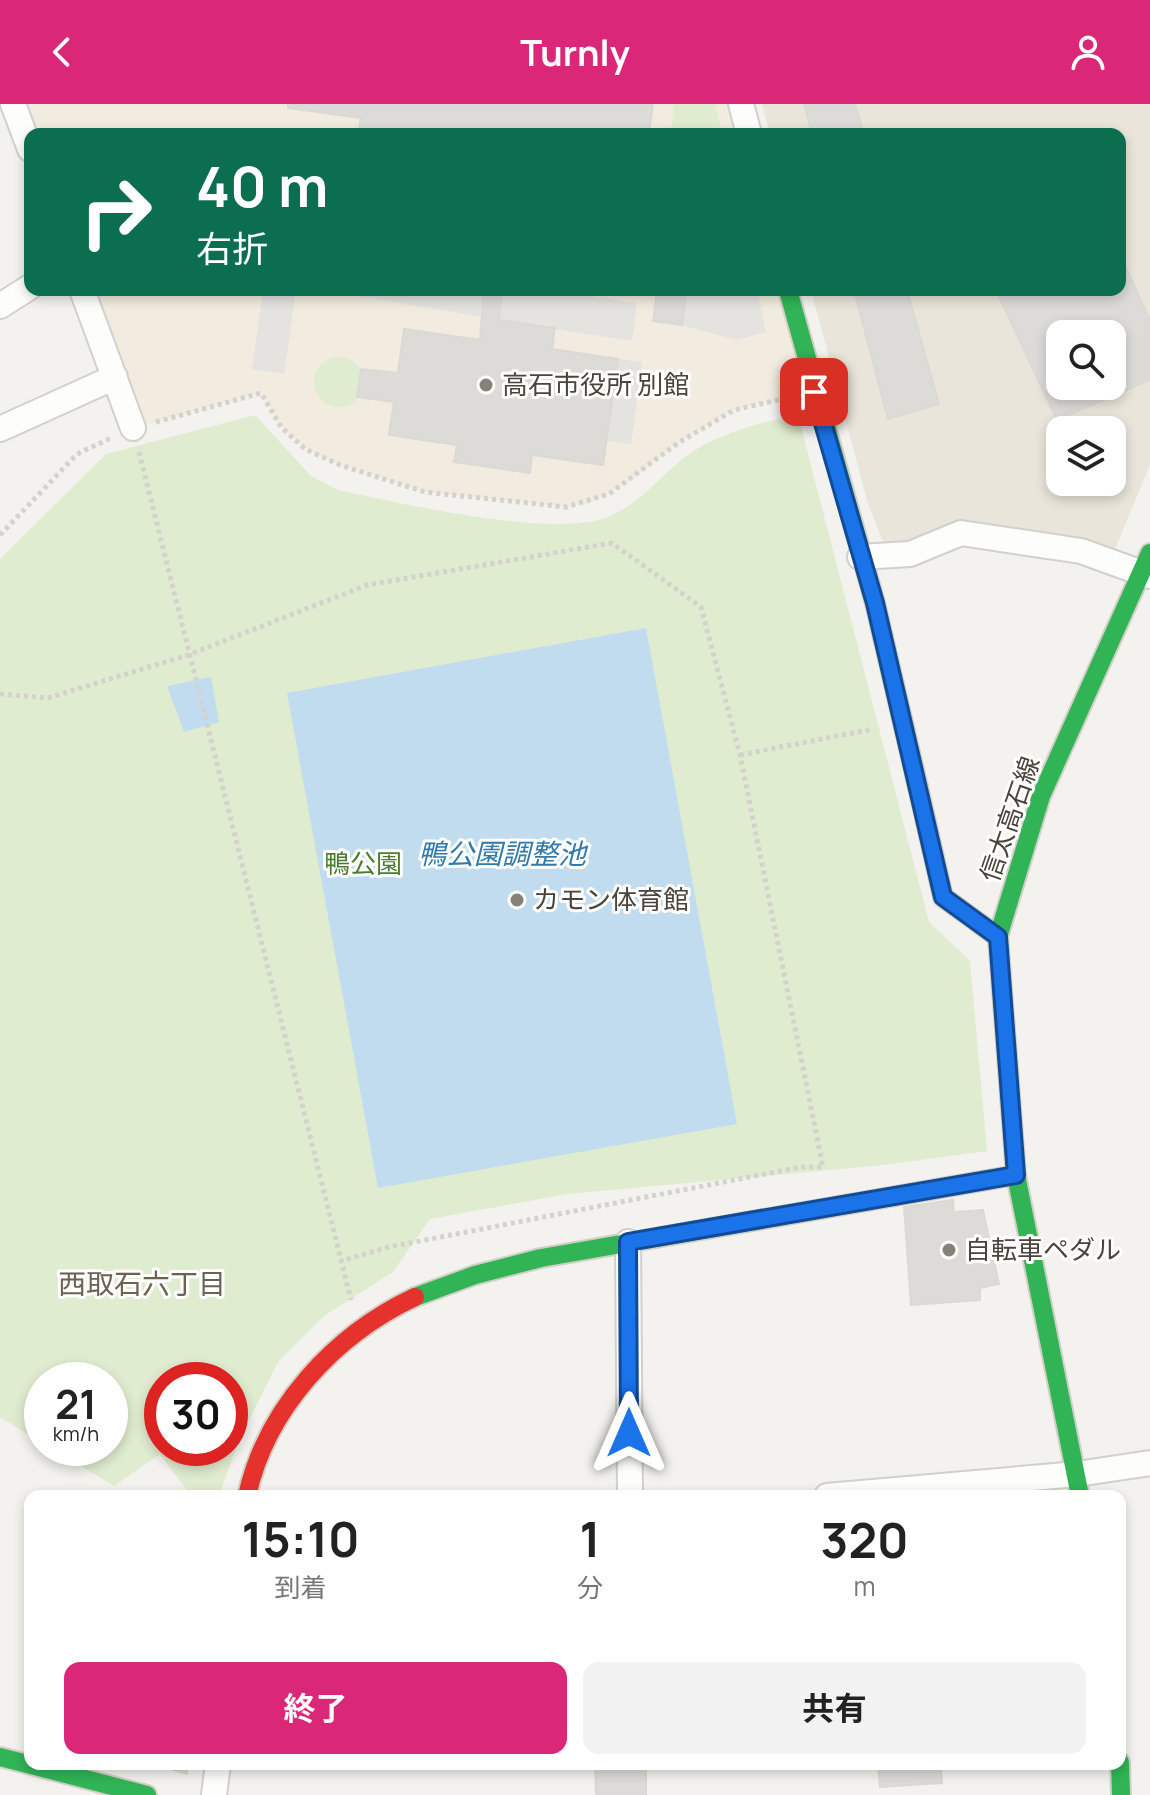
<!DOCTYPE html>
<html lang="ja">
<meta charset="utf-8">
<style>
:root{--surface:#fff;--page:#f2f2f2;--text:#222;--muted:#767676;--accent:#db2777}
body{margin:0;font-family:Manrope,"Noto Sans JP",sans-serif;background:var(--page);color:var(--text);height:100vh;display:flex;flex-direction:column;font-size:30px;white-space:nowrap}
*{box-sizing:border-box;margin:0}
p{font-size:26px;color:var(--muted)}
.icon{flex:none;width:44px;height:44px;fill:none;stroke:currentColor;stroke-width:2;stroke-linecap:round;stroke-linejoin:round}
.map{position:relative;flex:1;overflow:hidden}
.panel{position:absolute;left:24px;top:1386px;width:1102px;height:280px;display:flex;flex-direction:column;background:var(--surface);border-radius:16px;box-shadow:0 4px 12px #0003}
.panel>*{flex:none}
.guide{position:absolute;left:24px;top:24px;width:1102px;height:168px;border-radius:16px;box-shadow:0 4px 12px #0003;background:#0b6e4f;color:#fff;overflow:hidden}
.fabs{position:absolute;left:1046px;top:216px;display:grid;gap:16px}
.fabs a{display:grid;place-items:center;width:80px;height:80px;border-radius:16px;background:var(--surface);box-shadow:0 4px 12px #0003;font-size:40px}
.speed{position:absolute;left:24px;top:1258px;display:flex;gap:16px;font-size:40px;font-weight:700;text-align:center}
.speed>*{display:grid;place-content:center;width:104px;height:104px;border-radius:50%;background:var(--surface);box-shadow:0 4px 12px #0003;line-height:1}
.speed small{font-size:20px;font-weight:400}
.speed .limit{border:12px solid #d22;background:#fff;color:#111}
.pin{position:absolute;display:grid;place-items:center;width:68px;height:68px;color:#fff;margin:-34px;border-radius:16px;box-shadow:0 4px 12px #0006}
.me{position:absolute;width:88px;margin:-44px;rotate:0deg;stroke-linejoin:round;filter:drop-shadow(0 0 6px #0008)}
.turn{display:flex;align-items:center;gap:28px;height:168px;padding:0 40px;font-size:36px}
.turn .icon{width:104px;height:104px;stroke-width:2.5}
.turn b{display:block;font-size:56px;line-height:68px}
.eta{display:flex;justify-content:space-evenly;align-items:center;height:136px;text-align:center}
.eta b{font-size:48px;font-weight:700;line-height:56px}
.action{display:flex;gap:16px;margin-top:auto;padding:16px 40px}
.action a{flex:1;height:92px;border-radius:16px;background:var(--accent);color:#fff;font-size:32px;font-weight:700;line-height:92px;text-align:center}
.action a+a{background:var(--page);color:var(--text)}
header{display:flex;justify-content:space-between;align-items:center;height:104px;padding:0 40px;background:var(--accent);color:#fff;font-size:36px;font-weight:700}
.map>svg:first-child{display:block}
.commercial{fill:#f2ebdf}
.education{fill:#e9e5da;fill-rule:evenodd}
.green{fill:#e0ecd0;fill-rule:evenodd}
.parking{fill:#e5e3df}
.water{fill:#c1dcef}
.building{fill:#dddbd7;stroke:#dbd9d4;stroke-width:2;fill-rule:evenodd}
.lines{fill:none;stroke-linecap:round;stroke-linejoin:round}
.street-casing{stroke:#d1d0cc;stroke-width:28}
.fast-casing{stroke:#d2cfc5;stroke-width:22}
.slow-casing{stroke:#d2cfc5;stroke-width:22}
.jam-casing{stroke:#d2cfc5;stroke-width:22}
.path{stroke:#d3d2cc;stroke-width:5;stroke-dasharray:4 4;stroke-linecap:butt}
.street{stroke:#fdfdfc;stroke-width:24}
.fast{stroke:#30b455;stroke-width:18}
.slow{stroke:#ff9f0a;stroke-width:18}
.jam{stroke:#e5322d;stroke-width:18}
.route-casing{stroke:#114b97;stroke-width:20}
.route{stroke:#1a73e8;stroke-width:14}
.poi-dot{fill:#858179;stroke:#fff;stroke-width:3}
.labels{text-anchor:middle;stroke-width:6;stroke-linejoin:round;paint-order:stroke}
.poi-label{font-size:26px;fill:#4a443a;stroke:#fff;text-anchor:start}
.street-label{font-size:26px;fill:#4a443a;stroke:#fff}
.park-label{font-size:26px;fill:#4b7b2e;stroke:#fff}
.water-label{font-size:28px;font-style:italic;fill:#3379ab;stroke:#fff}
.neighbourhood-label{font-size:28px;fill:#6c6251;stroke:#fff}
</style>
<header><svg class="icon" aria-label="back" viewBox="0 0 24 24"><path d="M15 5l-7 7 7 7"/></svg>Turnly<svg class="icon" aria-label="person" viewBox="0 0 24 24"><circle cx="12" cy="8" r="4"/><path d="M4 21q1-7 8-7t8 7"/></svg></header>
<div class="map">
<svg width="1150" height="1691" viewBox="0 0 1150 1691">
<rect width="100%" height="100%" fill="#f3f2ee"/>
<path class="commercial" d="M13,0H741L749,30H30Z
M82,186H788L814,288L734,306L678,339L628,379L589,399L566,403L425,388L340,361L305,345L281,323L261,289L133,324Z"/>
<path class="education" d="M762,0H1150V361L1113,450L973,421L969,415L925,439L883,438L868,400L811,186H1120V30H770ZM1060,230H1112V282H1060ZM1060,326H1112V378H1060Z"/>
<path class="green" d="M674,0H715L722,30H671Z
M314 278a25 25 0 1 1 50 0a25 25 0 1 1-50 0Z
M255,311L311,372L338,386C400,399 552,435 608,413C639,400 656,377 680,357C710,332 760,318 798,311L929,818L970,857L987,1047L884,1061L567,1090L430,1115L393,1168L324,1212L278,1258L239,1336L219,1392H191L160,1350L114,1382L51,1344H110V1276H42V1339L0,1313V455L106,350ZM162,1276H230V1344H162Z"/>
<path class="parking" d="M263,186H296L284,270L252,265Z
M348,186H484L482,213L347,190Z
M502,186H548L637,199L632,237L499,216Z
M687,186H757L766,228L736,236L682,221Z
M618,255L642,258L631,340L606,337Z"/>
<path class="water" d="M646,524L737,1020L378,1084L287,589Z
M211,573L219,618L184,628L167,582Z"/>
<path class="building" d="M288,0H653L649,30H358L361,14L288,4Z
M804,0H855L864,30H812Z
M1120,151L1150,216V276L1057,316L996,186H1120ZM1060,230H1112V282H1060Z
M484,186H502L499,216L555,224L552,245L618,255L603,361L532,351L530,369L454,358L457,341L389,331L394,298L357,293L361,265L398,269L404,225L480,236Z
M657,186H687L682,221L653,217Z
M854,186H907L939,300L888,315Z
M953,1096L954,1108L983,1106L999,1180L980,1184V1196L911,1201L904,1103Z
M154,1660H188L187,1670Z
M595,1660H646V1691H596Z
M878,1660H941L942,1679L880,1683Z"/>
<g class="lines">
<defs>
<path id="street" d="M13,0L30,45
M741,0L749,30
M82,186L133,324
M0,202L30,183
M0,325L115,273
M860,453L910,450L961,429L1081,447L1150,472
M628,1138L630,1392
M827,1392L1077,1370L1150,1359
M214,1691L218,1660"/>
<path id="fast" d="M788,186L875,499L918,683
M415,1193L475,1171L541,1154L1016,1071
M1080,1392L1016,1071L998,833L1041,692L1150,449
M0,1653L147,1691
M1120,1658L1121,1691"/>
<path id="slow" d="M918,683L943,793L998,833"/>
<path id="jam" d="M247,1392C266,1305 334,1231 415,1193"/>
</defs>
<use href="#street" class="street-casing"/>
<use href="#fast" class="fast-casing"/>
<use href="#slow" class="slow-casing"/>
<use href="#jam" class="jam-casing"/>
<path class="path" d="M156,318L261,289L281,323L305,345L340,361L425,388L566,403L609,390L678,339L734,306L787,294
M139,348L351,1196
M0,431L77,350L113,333
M0,590L48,594L188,551L367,481L612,439L701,503L740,651L823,1063H801L389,1143L341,1157
M740,651L873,625"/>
<use href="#street" class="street"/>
<use href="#fast" class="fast"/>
<use href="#slow" class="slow"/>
<use href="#jam" class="jam"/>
</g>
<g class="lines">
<defs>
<path id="route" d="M629,1329L628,1138L1016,1071L998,833L943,793L875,499L814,288"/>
</defs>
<use href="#route" class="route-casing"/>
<use href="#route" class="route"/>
</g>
<g class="poi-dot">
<circle cx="486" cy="281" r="8"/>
<circle cx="517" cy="796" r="8"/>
<circle cx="949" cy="1146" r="8"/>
</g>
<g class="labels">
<g class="poi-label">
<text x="502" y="290">高石市役所 別館</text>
<text x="533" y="805">カモン体育館</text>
<text x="965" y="1155">自転車ペダル</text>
</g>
<g class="street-label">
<text transform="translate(1010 715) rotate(-71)" y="9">信太高石線</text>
</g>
<g class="park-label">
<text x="363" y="769">鴨公園</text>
</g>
<g class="water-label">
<text x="502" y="760">鴨公園調整池</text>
</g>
<g class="neighbourhood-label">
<text x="142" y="1190">西取石六丁目</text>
</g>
</g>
</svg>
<div class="fabs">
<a><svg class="icon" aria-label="search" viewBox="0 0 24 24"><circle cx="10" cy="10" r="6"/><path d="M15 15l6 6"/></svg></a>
<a><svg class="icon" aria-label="layers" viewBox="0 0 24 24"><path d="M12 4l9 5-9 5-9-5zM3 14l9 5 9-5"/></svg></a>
</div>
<div class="speed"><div>21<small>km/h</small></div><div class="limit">30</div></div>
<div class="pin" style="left:814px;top:288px;background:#d93025"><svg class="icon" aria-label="arrive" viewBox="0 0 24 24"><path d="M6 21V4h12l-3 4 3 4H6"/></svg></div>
<svg class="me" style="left:629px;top:1329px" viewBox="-20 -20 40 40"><path d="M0-17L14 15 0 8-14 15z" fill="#1a73e8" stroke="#fff" stroke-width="4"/></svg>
<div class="guide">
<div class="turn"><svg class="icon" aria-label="right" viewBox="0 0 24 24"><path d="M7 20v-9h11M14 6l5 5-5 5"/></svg><div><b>40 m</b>右折</div></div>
</div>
<section class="panel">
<div class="eta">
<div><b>15:10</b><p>到着</p></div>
<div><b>1</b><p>分</p></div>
<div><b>320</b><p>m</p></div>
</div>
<div class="action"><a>終了</a><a>共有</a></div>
</section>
</div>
